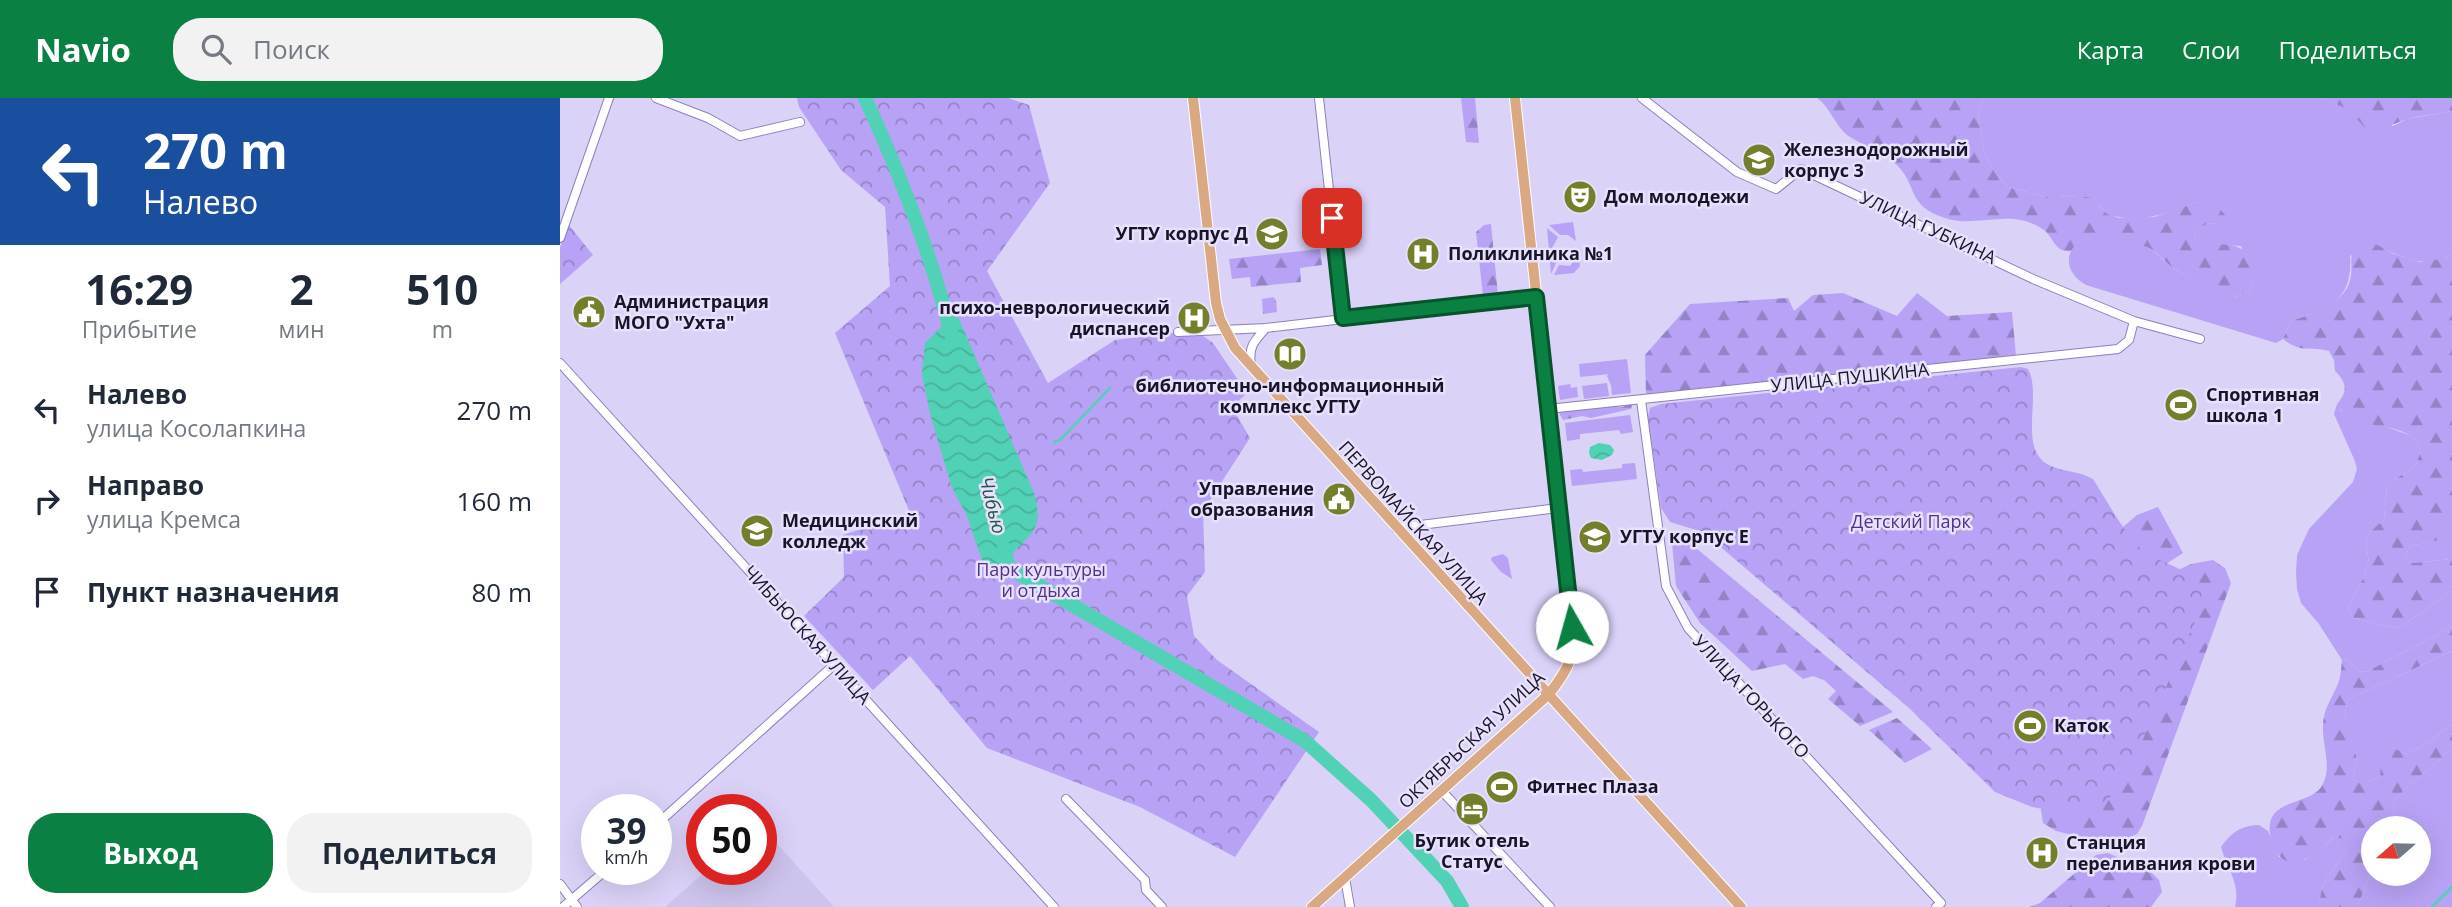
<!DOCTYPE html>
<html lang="ru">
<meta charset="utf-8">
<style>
:root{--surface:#fff;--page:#f2f2f3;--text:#1f2937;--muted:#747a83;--accent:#0b8043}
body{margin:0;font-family:"Open Sans",sans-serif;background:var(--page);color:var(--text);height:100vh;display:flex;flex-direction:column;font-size:26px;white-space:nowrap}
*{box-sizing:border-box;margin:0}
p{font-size:23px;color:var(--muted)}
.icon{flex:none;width:38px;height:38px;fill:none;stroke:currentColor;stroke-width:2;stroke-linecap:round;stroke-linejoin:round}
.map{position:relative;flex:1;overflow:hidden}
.drawer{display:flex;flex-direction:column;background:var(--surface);width:560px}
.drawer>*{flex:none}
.guide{background:#1a4fa0;color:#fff;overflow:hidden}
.needle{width:46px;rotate:250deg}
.controls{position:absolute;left:1801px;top:718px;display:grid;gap:14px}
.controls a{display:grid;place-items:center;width:70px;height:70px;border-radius:50%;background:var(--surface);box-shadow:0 7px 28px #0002;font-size:35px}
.speed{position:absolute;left:21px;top:696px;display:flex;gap:14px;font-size:35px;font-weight:700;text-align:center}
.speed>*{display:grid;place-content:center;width:91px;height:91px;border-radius:50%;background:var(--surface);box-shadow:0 7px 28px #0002;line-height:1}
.speed small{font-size:18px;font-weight:400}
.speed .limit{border:10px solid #d22;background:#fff;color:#111}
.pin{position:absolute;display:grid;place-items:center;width:60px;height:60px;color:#fff;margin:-30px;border-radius:14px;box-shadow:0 4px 10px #0006}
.me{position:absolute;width:77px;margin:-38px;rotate:353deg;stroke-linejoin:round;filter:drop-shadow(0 0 5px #0008)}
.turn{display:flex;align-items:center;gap:24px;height:147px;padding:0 28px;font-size:32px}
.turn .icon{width:91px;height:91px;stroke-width:2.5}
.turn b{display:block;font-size:49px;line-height:60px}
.eta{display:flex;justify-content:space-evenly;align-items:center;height:119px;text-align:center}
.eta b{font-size:42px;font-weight:700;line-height:49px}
.primary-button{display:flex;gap:14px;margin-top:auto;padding:14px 28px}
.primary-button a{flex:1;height:80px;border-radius:28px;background:var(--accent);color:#fff;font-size:28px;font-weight:700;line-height:80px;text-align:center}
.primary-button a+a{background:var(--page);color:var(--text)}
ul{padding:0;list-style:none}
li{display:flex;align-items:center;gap:21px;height:91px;padding:0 28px}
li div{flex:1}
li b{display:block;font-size:26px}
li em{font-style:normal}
header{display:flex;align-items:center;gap:42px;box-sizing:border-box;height:98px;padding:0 35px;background:var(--accent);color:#fff}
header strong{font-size:33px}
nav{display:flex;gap:38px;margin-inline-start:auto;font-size:24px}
.search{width:490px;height:63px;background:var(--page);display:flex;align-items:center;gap:18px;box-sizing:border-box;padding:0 24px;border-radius:28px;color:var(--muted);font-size:26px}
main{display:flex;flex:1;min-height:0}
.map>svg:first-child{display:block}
.built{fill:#cdc3ec}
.green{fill:#b8a2f5}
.forest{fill:url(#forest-firs)}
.park{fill:url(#park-crowns)}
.water{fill:url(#water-waves)}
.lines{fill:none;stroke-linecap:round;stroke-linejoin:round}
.stream{stroke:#51d1b5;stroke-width:2.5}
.river{stroke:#51d1b5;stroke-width:14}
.minor-casing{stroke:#8e7fb9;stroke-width:10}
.major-casing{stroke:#fff;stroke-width:12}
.minor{stroke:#fff;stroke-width:8}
.major{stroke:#d9a983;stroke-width:10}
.route-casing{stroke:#07532c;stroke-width:18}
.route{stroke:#0b8043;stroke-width:12}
.labels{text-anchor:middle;stroke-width:5;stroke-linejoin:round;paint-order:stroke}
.poi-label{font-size:18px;font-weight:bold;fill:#1a142a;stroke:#e7e1fb;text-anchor:start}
.street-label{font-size:18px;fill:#1a142a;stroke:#e7e1fb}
.park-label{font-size:18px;fill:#522f8f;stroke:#e7e1fb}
.water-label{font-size:19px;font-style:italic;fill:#22574b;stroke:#e7e1fb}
</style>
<header>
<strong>Navio</strong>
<div class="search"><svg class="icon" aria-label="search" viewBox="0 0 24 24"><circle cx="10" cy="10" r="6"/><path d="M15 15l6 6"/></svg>Поиск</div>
<nav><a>Карта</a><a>Слои</a><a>Поделиться</a></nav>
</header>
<main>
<section class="drawer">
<div class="guide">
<div class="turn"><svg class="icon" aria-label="left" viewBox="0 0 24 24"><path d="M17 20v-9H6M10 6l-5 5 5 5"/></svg><div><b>270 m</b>Налево</div></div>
</div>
<div class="eta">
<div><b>16:29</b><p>Прибытие</p></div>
<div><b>2</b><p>мин</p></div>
<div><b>510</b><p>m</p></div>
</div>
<ul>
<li><svg class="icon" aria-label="left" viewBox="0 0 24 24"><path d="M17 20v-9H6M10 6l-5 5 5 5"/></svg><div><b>Налево</b><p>улица Косолапкина</p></div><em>270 m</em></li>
<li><svg class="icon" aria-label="right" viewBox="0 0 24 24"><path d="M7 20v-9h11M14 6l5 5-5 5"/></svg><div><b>Направо</b><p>улица Кремса</p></div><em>160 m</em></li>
<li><svg class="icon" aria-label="arrive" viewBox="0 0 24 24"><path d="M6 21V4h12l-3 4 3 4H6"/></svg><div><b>Пункт назначения</b></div><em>80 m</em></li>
</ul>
<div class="primary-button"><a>Выход</a><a>Поделиться</a></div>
</section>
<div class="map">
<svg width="1892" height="809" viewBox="0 0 1892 809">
<defs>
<pattern id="forest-firs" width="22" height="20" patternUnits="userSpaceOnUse" patternTransform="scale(1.75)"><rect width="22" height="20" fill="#b8a2f5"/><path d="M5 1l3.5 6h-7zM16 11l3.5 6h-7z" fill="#9583c7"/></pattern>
<pattern id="park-crowns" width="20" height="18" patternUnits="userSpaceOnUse" patternTransform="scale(1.75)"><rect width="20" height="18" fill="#b8a2f5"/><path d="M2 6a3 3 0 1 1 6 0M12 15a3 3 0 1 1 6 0" fill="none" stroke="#9583c7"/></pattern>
<pattern id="water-waves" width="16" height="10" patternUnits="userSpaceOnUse" patternTransform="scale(1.75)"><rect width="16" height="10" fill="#51d1b5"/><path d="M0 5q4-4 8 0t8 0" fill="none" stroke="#46b39c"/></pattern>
</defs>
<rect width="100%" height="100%" fill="#dbd2f8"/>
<path class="built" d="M201,728L274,809H105L147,772H201Z"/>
<path class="green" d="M1423,0H1760L1833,28L1847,21L1892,13V157C1868,172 1838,159 1816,146L1790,158C1793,203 1769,210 1731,223L1723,241L1716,245L1526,187C1492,167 1514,133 1545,139C1558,142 1576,144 1587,149C1600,156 1608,170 1622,175C1645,184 1655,185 1676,199L1690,193L1694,179L1681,148L1645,146L1634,140L1636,132L1647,126L1659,125L1638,104C1608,115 1578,127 1547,116L1540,108L1516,97L1491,100L1448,89L1435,74L1424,54L1418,14Z
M1013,124L1016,143L1008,137H1000L989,127Z
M987,130L998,139L992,150L998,161L991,176Z
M1019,155L1020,168L1014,175L994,177L999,167L1010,168Z
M1067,261L1071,295L1052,297L1050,276L1020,279L1019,266Z
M1047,285L1049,298L1024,301L1022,288Z
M1010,286L1011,290L1017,289L1018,299L1000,302L998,288Z
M1777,306L1781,313L1852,338L1861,351L1856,367L1827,387L1824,422C1792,445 1815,451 1806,472C1802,485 1794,497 1788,509L1793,520L1835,530L1845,526L1892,493V529L1806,574L1798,573L1787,561L1782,562L1759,526L1741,505L1737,491L1736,475L1737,457L1749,431L1793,384L1797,371L1794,361L1774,316Z
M1070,317L1073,334L1061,336L1059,332L1020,336V341L1007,343L1005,325Z
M1075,365L1077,381L1012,388L1010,372L1022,371L1023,374L1062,370V366Z
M1892,427V461L1853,465L1845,458L1850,448L1875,443Z
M943,456L948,460L952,481L941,474L931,462L932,459Z
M1892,553V625L1867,646L1845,656L1829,647L1823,661L1820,679L1806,685H1796C1790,675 1798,668 1796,657C1791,637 1779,622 1789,601Z
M1892,651V809H1797L1813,771V775H1858V730H1832L1834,703L1845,691Z
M1699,727L1708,733L1719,759L1745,762L1775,739L1784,740L1787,751C1775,771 1758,784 1760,809H1675C1681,786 1667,771 1661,749C1672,734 1680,728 1699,727Z"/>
<path class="forest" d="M901,0H915L919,45L906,44Z
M1257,0H1423L1418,14L1424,54L1435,74L1448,89L1491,100L1516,97L1532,100L1547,116L1559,120L1594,119L1638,104L1656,106L1665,117L1660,125L1647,126L1636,132L1634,140C1658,153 1670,138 1693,159L1694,179L1690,193L1676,199C1654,185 1644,184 1622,175C1608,170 1600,155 1587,149C1580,147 1572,146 1565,144C1546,139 1524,133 1511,153C1495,155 1494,140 1484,132C1480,129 1470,124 1465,123C1440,116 1409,129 1385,120C1346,107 1359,90 1337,67C1324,53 1302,48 1287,37C1274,26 1271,10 1257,0Z
M1760,0H1892V13C1878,16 1862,17 1848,21C1831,26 1824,33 1805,30L1788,11Z
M931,126L938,197L923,198L916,134L924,127Z
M1799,145L1816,146L1834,156L1860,164L1887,160L1892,157V427L1876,443L1850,448L1845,458L1853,465L1892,461V493L1845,526L1835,530L1793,520L1788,509C1794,497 1802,485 1806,472C1815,450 1792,445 1824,422L1827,387L1856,367L1861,351C1858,347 1855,341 1851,338C1829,323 1790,332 1777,306C1788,293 1787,285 1775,273L1774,262L1769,253C1749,248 1741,256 1723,241L1731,223C1754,215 1788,205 1791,177C1793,159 1787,162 1799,145Z
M760,151L762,167L740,170L741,184L691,189L690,179L672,181L669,161Z
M1283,195L1337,218L1357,195L1387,218L1452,214L1456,258L1086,297L1085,257L1130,206L1228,200L1234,213L1253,197Z
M713,199L716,202L717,214L703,216L702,201Z
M1047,263L1059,264L1058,272L1063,282L1051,287L1047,278L1049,275L1045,272L1041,274L1039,273L1040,266Z
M1067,307H1072L1071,311L1031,320L1022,318L1003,322L999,315L1001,313L1053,308L1063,309Z
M1598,409L1623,455L1591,476L1550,440L1577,417Z
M1124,440L1333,614L1300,628L1268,601L1276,593L1264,582L1253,578L1243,581L1225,566L1192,573L1140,525L1116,488L1112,445Z
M1653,462L1665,470L1671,485L1582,728L1577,736L1568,740H1525L1496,733L1483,725L1480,706L1608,477L1631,466Z
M1892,529V553L1789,601C1779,622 1792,637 1796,657C1798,668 1790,675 1796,685H1806L1820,679L1822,649L1829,647L1845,656L1867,646L1892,625V651L1845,691L1834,703L1832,730H1813V771L1797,809H1760C1758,784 1775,771 1787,751L1784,741L1775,739C1763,747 1746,767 1730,764C1714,762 1703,729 1714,716C1726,701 1754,704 1763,686C1772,667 1762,647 1763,628C1763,612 1771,602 1777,588C1781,580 1781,571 1782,562L1787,561L1798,573L1806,574Z
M1337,620L1372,651L1345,665L1309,632Z
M1548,755L1592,775L1599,782L1602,794L1591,809H1469L1480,805L1536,757Z"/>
<path class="park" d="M237,0H448L469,7L490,85L427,173L488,285L555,242L612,235L643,238L653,245L687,295L672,309L690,340L643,413L645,474L627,498L634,538L657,562L759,634L675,759L580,709L427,650L350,558L313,592L244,518L284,479L283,437L350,415L275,235L330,188L325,109L281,72L239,9Z
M8,126L33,157L0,186V150Z
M1461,269L1468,271C1483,298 1456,353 1491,368C1504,374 1520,373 1533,381C1544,398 1565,436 1579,449C1602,471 1645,467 1642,508L1572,666L1551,698L1540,707L1524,715L1494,713L1472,709L1435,694L1349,610L1143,434L1110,424L1101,410L1088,319L1090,310L1101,306Z"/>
<path class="water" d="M393,216L399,221L474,395C484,431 473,433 450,458L453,463L435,477L424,468L407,418L392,390L370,316L362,276L365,245L383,227L382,222Z
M1039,345L1050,347L1054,352L1052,357L1042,362L1031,360L1029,355L1030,349Z"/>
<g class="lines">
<path class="stream" d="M494,344L500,342L550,290
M1872,809L1892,789"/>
<path class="river" d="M305,0C340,76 371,155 391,236
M444,450L449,470L745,643L811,702L887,783L902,809"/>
<defs>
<path id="minor" d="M96,0L148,20L180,38L240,24
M759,0L783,220
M1082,0L1177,74L1216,91L1241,71L1473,181L1574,223L1640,241
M0,140L49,0
M618,234L706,230L976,199
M0,265L494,809
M691,266C688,249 695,242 706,230
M1081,302L1106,488L1128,530L1381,805L1376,809
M988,311L1558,251L1569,242L1574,223
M836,430L998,410
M881,692L990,809
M506,701L585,782L586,792L602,809
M96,727L275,566
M785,780L790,809
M0,786L17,809
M3,809L46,772"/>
<path id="major" d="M633,0L656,205L660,221L675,250L1181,809
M752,809L989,596C1010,569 1012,564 1012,529L955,0"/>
</defs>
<use href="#minor" class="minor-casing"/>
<use href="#major" class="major-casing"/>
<use href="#minor" class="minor"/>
<use href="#major" class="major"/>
</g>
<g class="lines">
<defs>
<path id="route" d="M772,120L783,220L976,199L1012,529"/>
</defs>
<use href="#route" class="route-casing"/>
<use href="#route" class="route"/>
</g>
<defs>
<symbol id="university-disc" viewBox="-11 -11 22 22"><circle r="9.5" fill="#757f2b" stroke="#e7e1fb"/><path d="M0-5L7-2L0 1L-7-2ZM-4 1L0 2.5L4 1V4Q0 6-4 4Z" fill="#fff"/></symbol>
<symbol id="theatre-disc" viewBox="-11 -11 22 22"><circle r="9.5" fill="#757f2b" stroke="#e7e1fb"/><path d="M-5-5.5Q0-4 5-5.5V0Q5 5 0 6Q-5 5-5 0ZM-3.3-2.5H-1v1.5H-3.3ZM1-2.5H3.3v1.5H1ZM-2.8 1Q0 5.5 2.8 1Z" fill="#fff"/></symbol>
<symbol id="hospital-disc" viewBox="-11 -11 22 22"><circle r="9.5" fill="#757f2b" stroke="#e7e1fb"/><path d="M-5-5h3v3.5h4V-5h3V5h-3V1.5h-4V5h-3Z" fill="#fff"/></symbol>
<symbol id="civic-disc" viewBox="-11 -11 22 22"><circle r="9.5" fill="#757f2b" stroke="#e7e1fb"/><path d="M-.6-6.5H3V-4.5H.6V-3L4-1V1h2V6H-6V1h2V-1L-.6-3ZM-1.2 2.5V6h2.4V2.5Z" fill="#fff"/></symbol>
<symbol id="library-disc" viewBox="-11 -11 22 22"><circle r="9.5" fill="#757f2b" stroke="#e7e1fb"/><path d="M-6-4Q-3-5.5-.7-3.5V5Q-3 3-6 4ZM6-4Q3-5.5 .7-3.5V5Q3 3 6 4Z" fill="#fff"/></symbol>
<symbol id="stadium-disc" viewBox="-11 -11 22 22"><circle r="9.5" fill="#757f2b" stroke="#e7e1fb"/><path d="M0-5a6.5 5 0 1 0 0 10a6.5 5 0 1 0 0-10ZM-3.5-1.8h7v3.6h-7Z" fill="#fff"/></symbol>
<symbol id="hotel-disc" viewBox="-11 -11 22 22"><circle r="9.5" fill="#757f2b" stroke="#e7e1fb"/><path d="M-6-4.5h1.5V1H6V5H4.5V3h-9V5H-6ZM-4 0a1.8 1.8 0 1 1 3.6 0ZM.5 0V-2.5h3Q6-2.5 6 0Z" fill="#fff"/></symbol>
</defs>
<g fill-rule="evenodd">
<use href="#university-disc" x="1180" y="43" width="38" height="38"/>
<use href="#theatre-disc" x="1001" y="80" width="38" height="38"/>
<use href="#university-disc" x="693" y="117" width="38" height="38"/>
<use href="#hospital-disc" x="844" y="137" width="38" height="38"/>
<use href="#civic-disc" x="10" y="195" width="38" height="38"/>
<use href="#hospital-disc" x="615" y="201" width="38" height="38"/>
<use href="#library-disc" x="711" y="237" width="38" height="38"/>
<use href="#stadium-disc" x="1602" y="288" width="38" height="38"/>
<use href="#civic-disc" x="760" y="382" width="38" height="38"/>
<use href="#university-disc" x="178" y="414" width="38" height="38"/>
<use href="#university-disc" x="1016" y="420" width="38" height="38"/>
<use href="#stadium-disc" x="1451" y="609" width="38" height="38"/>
<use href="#stadium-disc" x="923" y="670" width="38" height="38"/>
<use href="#hotel-disc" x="893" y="692" width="38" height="38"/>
<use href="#hospital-disc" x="1463" y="736" width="38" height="38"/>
</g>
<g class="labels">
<g class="poi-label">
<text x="1224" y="58">Железнодорожный<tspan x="1224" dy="21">корпус 3</tspan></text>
<text x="1044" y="105">Дом молодежи</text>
<text x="688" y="142" text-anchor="end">УГТУ корпус Д</text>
<text x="888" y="162">Поликлиника №1</text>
<text x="54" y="210">Администрация<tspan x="54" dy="21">МОГО "Ухта"</tspan></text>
<text x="610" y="216" text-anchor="end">психо-неврологический<tspan x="610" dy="21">диспансер</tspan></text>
<text x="730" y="294" text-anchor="middle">библиотечно-информационный<tspan x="730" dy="21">комплекс УГТУ</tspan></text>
<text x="1646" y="303">Спортивная<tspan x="1646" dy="21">школа 1</tspan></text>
<text x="754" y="397" text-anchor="end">Управление<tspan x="754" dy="21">образования</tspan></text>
<text x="222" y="429">Медицинский<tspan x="222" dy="21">колледж</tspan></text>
<text x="1060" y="445">УГТУ корпус Е</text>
<text x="1494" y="634">Каток</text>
<text x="967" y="695">Фитнес Плаза</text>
<text x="912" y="749" text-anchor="middle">Бутик отель<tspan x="912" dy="21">Статус</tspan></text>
<text x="1506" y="751">Станция<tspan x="1506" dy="21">переливания крови</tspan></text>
</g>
<g class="street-label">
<text transform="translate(1368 130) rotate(25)" y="6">УЛИЦА ГУБКИНА</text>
<text transform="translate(1290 280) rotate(-6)" y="6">УЛИЦА ПУШКИНА</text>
<text transform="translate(853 425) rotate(48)" y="6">ПЕРВОМАЙСКАЯ УЛИЦА</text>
<text transform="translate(247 537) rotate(48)" y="6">ЧИБЬЮСКАЯ УЛИЦА</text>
<text transform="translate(1191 599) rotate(47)" y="6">УЛИЦА ГОРЬКОГО</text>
<text transform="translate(912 642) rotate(-43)" y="6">ОКТЯБРЬСКАЯ УЛИЦА</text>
</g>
<g class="park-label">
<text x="1351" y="430">Детский Парк</text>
<text x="481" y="478">Парк культуры<tspan x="481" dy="21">и отдыха</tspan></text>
</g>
<g class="water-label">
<text transform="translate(433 407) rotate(76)" y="7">Чибью</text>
</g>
</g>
</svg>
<div class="controls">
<a><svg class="needle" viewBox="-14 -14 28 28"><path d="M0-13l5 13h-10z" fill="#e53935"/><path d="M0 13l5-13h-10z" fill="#747a83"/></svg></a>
</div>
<div class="speed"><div>39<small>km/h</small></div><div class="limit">50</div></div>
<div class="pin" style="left:772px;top:120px;background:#d93025"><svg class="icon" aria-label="arrive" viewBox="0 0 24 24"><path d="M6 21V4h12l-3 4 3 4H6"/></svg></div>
<svg class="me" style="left:1012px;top:529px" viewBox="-20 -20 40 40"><circle r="19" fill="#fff"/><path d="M0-13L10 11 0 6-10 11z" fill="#0b8043"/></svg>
</div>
</main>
